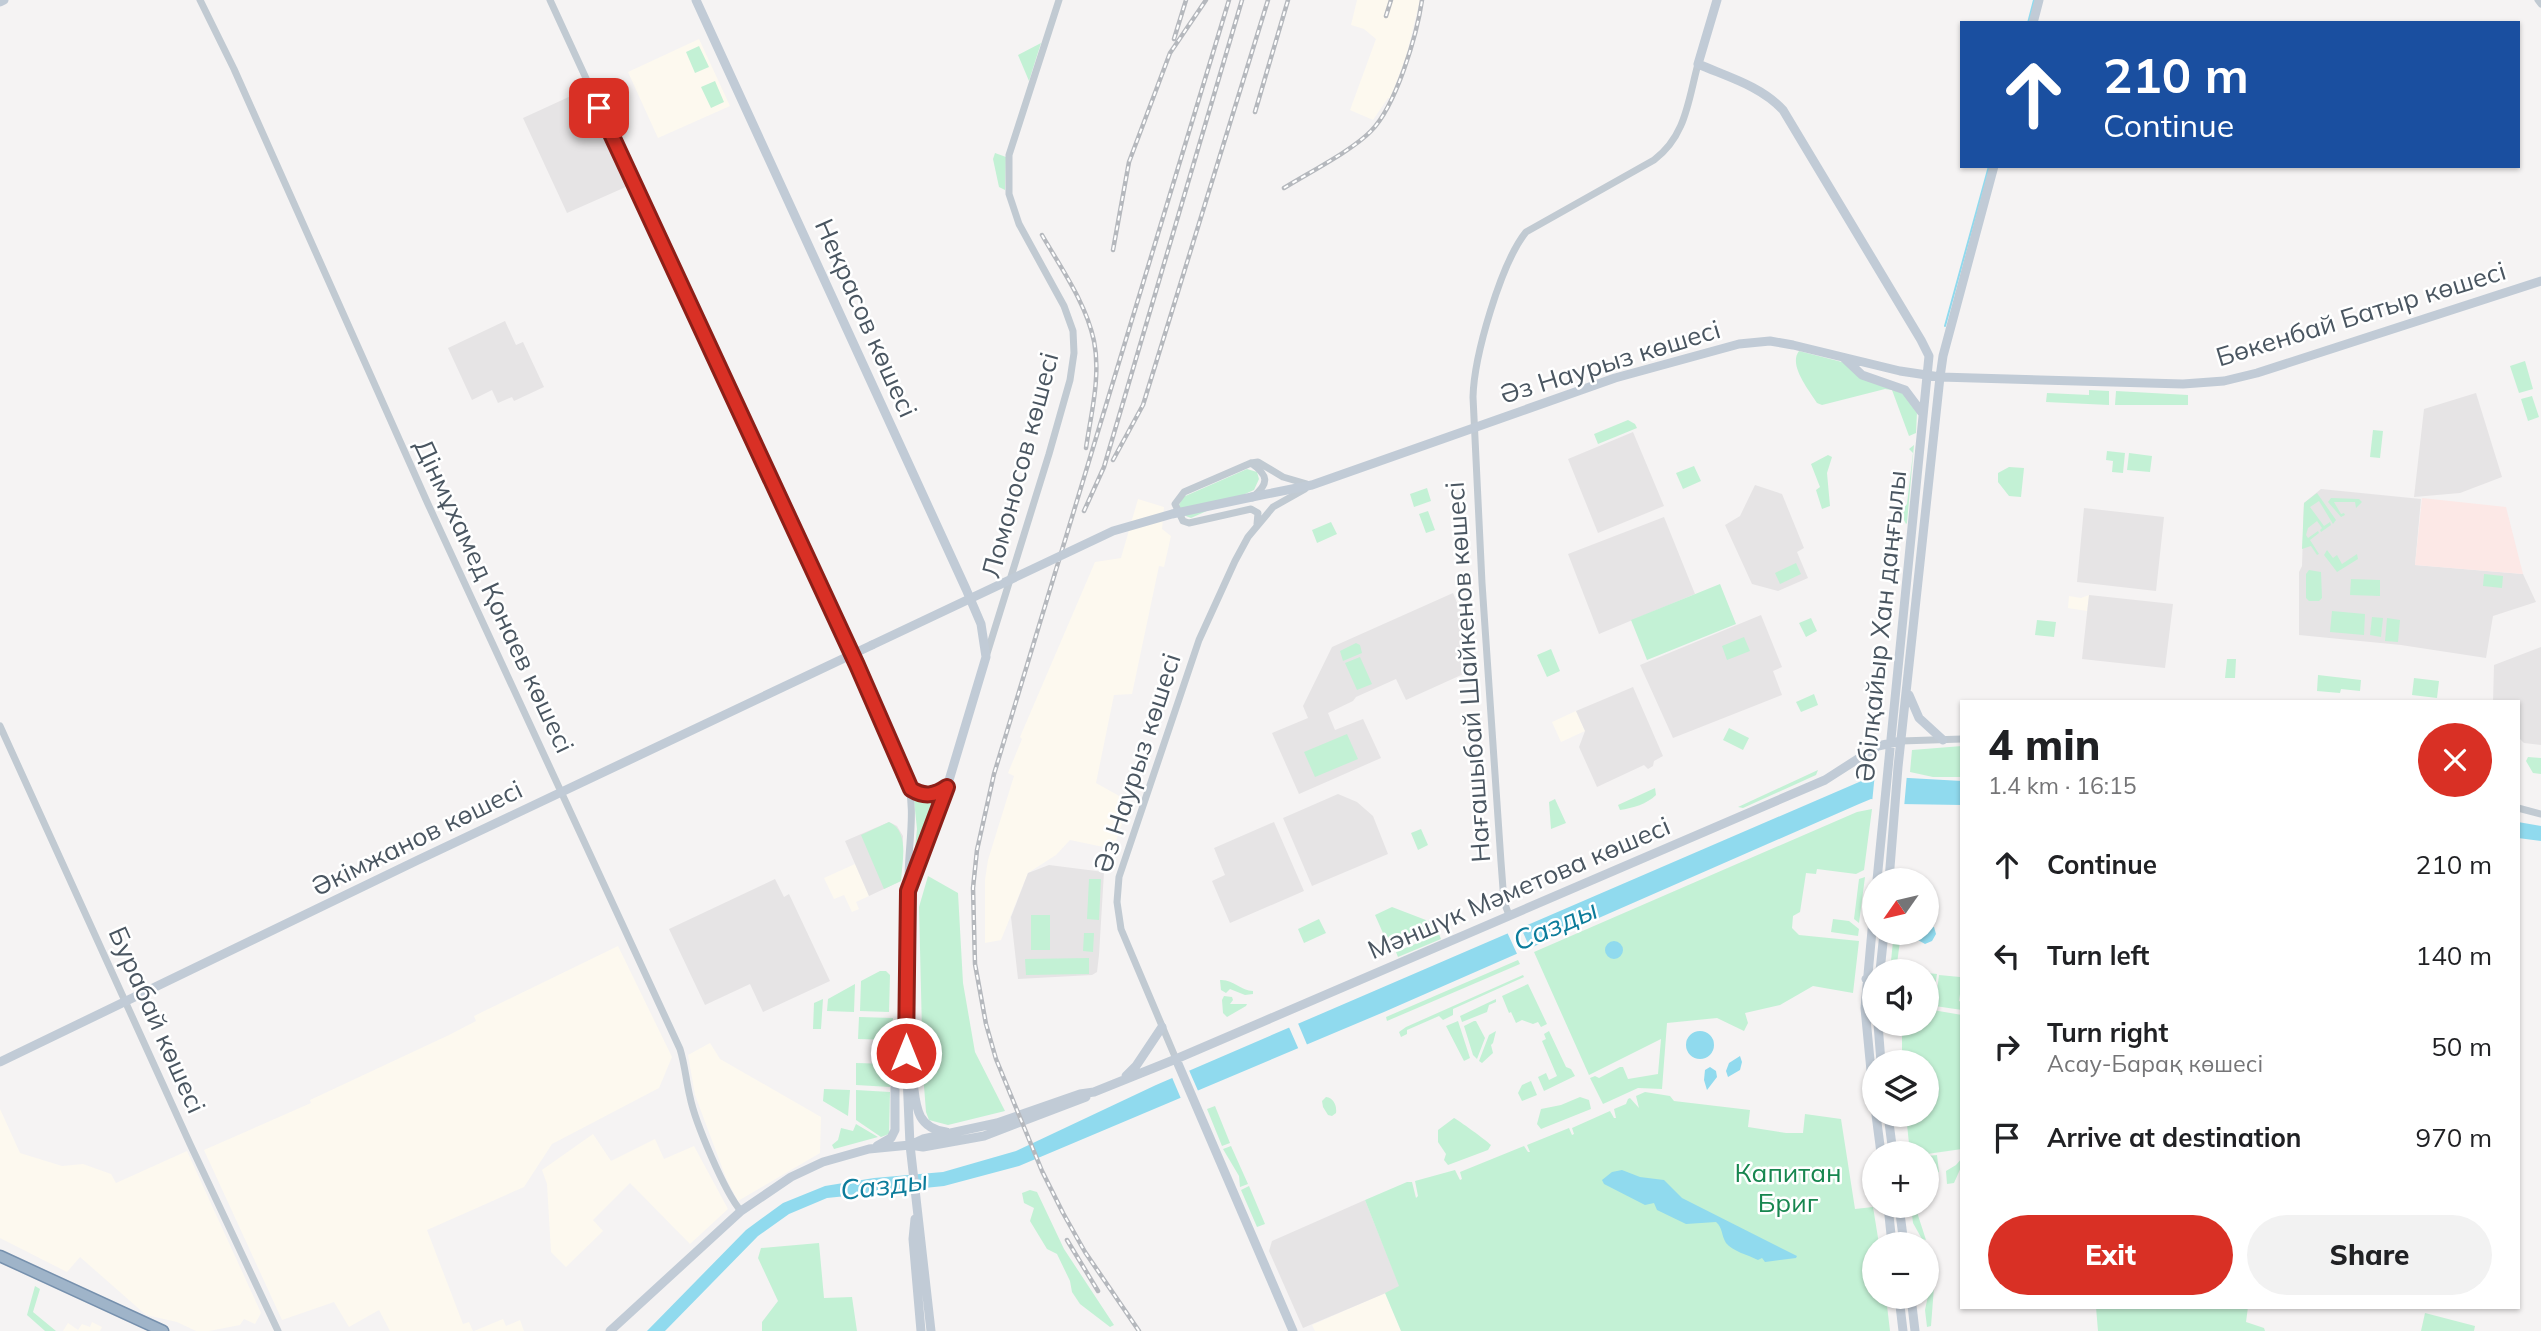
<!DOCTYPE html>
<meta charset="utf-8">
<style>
:root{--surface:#fff;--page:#f2f2f2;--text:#202124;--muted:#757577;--accent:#d93025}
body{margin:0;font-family:Mulish,sans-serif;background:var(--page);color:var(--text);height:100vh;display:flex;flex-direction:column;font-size:26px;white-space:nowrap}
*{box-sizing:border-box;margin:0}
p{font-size:23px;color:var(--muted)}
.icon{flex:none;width:38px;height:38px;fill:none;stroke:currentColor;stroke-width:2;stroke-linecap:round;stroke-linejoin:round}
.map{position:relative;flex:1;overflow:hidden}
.details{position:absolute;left:1960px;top:700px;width:560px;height:609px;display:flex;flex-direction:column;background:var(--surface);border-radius:0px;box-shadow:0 2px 5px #0004}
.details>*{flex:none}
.guide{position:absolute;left:1960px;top:21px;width:560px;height:147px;border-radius:0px;box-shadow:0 2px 5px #0004;background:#1a4fa0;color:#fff;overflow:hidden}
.needle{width:46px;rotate:236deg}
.controls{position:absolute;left:1862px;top:868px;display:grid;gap:14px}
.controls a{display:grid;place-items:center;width:77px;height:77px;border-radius:50%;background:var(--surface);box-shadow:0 2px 5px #0004;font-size:35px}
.pin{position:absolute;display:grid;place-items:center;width:60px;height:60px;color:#fff;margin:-30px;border-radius:14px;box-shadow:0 4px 10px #0006}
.me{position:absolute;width:77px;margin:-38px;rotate:0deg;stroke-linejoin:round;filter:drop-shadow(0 0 5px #0008)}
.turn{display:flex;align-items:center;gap:24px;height:147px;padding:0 28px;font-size:32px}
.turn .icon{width:91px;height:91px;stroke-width:2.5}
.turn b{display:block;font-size:49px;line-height:60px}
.round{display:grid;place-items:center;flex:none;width:74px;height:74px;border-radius:37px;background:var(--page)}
.overview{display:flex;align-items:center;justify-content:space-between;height:119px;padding:0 28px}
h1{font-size:42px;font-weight:800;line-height:52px}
.button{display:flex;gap:14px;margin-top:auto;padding:14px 28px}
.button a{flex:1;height:80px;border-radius:42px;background:var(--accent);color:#fff;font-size:28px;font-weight:800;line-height:80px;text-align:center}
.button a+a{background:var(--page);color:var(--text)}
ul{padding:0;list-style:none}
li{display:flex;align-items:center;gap:21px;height:91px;padding:0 28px}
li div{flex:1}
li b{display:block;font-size:26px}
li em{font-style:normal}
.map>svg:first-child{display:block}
.commercial{fill:#fdf9ef}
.education{fill:#e6e4e5}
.medical{fill:#fce8e6}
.green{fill:#c3f1d5}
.water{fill:#90daee}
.pier{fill:#f5f3f3}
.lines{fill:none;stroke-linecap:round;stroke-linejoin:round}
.stream{stroke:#90daee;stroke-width:2}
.trunk-casing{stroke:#7690ad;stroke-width:13}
.tertiary{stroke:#c1cad2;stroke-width:7}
.secondary{stroke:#c1cbd6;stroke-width:9}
.trunk{stroke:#9fb4c9;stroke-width:10}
.rail-casing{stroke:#b5b8bd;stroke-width:4.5}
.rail{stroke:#fff;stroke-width:2;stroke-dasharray:5;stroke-linecap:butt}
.secondary-bridge{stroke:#c1cbd6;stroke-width:9}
.route-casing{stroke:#8d1f18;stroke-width:18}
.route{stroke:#d93025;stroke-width:12}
.labels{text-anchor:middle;stroke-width:5;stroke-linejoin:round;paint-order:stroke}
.street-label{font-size:26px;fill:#4a5661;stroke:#fff}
.park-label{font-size:26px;fill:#17864f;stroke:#fff}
.water-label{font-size:28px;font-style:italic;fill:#0c7c9b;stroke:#fff}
</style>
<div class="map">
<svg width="2541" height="1331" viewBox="0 0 2541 1331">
<rect width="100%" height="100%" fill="#f5f3f3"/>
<path class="commercial" d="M1357,0H1420L1406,57L1390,98H1388L1373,120L1350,110L1376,39L1364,29L1351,25Z
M699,39L730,106L658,138L628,72Z
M1138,499L1164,507L1162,529L1171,536L1164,567L1159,566L1132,694L1114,695L1096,783L1130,802L1113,849L1070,840L1056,855L1028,873L1001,940L985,943V880L988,860L1014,776L1008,773L1022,739L1020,737L1095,562L1121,558Z
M2089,595L2087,611L2068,608L2069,596L2081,598Z
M1576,711L1585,731L1561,742L1552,722Z
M855,864L869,896L856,902L859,909L852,912L844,895L834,899L824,878Z
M618,946L672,1057L659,1088L552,1144L524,1187L427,1230L463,1324L469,1322L473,1331H390L379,1310L349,1327L334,1302L282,1320L204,1150L311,1103L310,1100L449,1035L476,1021L474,1016Z
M710,1043L720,1059L821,1117L820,1153L738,1201L726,1178L695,1095L688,1055Z
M0,1109L20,1153L62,1166L83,1164L111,1174L116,1183L187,1151L261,1313L255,1324L244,1319L240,1325L209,1331H196L177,1322L146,1315L80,1257L67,1272L0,1238Z
M593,1134L611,1161L655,1139L664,1159L694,1146L728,1209L690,1244L630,1183L593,1220L603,1231L566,1267L551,1252L547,1184L542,1170Z
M1385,1293L1401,1331H1315L1312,1325Z
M503,1319L506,1326L520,1320L524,1331H474Z
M92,1322L102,1327L100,1331H63L68,1323L78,1330L82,1324L90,1327Z"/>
<path class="education" d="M584,90L628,186L567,213L523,118Z
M505,321L516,345L523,342L544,387L514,401L512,397L498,403L492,390L472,400L448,348Z
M2476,393L2502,477L2460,493L2414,497L2424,409Z
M1633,432L1664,506L1598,533L1568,459Z
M1755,485L1782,494L1804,548L1797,552L1808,578L1778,591L1752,584L1725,525L1740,516Z
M2321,489L2421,499L2415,565L2523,574L2536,602L2493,616L2486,658L2401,645L2299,635V572L2302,566L2304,503Z
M2084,508L2164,517L2156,591L2077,582Z
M1664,517L1695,594L1599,634L1568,554Z
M1453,593L1469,632L1470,671L1406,700L1396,679L1356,697L1353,701L1328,713L1335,730L1363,719L1381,758L1299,794L1272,733L1308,718L1303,706L1332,647Z
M2089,595L2173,604L2165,668L2082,659Z
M1761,615L1782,667L1773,671L1782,695L1673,738L1640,665Z
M2541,647V745L2524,743L2518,737V702H2493L2494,665Z
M1633,687L1663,756L1654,761L1653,766L1648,769L1644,765L1597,787L1579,747L1585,731L1576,711Z
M1338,794L1357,802L1373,816L1388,854L1312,886L1283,818Z
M889,822L897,826L903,836L901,881L869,896L845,841Z
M1274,822L1304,891L1230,923L1212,881L1225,875L1214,848Z
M1049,865L1104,872L1099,955L1097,972L1092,975L1018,979L1011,917L1028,873Z
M775,879L784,897L789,894L830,981L763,1012L750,984L705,1005L669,929Z
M1365,1200L1400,1287L1303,1328L1269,1251L1272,1241Z"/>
<path class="medical" d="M2422,498L2506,507L2523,574L2415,565Z"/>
<path class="green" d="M1041,43L1029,81L1018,55Z
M699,46L709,67L695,73L686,52Z
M715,81L724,102L711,108L701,87Z
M995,153L1006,157L1005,190L999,187L993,159Z
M1799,351L1842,362L1899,388L1917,412L1916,433L1909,436L1892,390L1885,389L1822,405L1817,403C1809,390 1788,365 1799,351Z
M2525,361L2533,389L2519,393L2510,366Z
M2089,390L2109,391V405L2046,402L2047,393L2089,395Z
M2116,391L2188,395V405H2115Z
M2532,396L2539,417L2528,421L2521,399Z
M1628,420L1635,424L1637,428L1598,444L1594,434Z
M2373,430L2383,431L2380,458L2370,457Z
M1914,445L1907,523L1906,524L1900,512L1907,504L1913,453L1909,449Z
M2107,451L2125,453L2123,473L2112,472L2113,461L2106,460Z
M2129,453L2152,456L2150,472L2127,470Z
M1828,455L1832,457L1827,473L1830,506L1822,509L1816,490L1820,487L1811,464Z
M1694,466L1701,481L1683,489L1676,473Z
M2009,467L2024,468L2021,497L2009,496L1998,482V473Z
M1247,469L1257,472L1259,479L1254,490L1191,518L1183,515L1179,505L1183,497Z
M1427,488L1431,501L1414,507L1410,494Z
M2317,493L2336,520L2333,524L2319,501L2310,507L2324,526L2330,522L2331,525L2321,532L2320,530L2322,528L2317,521L2308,528L2306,535L2308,538L2318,531L2319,533L2310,540L2319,554L2317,555L2311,546L2302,549L2304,503Z
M2331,498L2359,499L2362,502L2356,508L2355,502H2334L2341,514L2344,513L2345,515L2341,517L2328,502Z
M1428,511L1435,530L1426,533L1419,514Z
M1331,522L1337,534L1317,543L1312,530Z
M2327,550L2333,558L2337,555L2342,564L2357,554L2358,559L2337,572L2324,555Z
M1796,563L1801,574L1780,584L1775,573Z
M2309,570L2321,572L2322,598L2319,601H2309L2306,598V574Z
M2484,574L2503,576L2502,588L2483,586Z
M2351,579L2380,580V596L2350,595Z
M1720,584L1736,624L1647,660L1631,620Z
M2332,611L2365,614L2364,635L2330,632Z
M2372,617L2383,618L2381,637L2370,635Z
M1811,618L1817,631L1806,637L1799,623Z
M2387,618L2400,620L2398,642L2385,641Z
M2037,620L2056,622L2054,637L2035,635Z
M1744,637L1750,651L1727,660L1722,646Z
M1356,643L1360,645L1362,653L1343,661L1340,651Z
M1551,649L1560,671L1547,677L1537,655Z
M1360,657L1372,684L1357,690L1345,663Z
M2227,659H2236L2235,678H2225Z
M2318,675L2361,680L2360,691L2341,689L2340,693L2317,691Z
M2414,678L2439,681L2437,698L2412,695Z
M1814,694L1818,705L1801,712L1796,702Z
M1729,728L1749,738L1743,750L1723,740Z
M1347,734L1358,759L1315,777L1304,752Z
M1962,746V777H1933L1910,772L1912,750Z
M2528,757L2541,758V774L2533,773L2526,761Z
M1818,770L1816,775L1743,808L1738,807Z
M1655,788L1656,795C1647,804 1633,808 1620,810L1618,805Z
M938,799L912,877L917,829L914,800Z
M1555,799L1566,823L1551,829L1549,802Z
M1872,809L1864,870L1856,874L1817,869L1816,874L1806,873L1800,912L1793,916L1792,928L1799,935L1859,941L1853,993L1813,986L1780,1005L1745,1013L1748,1023L1744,1031L1717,1018L1667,1023L1662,1089L1638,1088L1603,1104L1590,1078L1595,1076L1599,1078L1620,1067H1623L1628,1079L1658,1074L1661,1039L1589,1075L1534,952L1857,812Z
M889,822C910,832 902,861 901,881L884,889L861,835Z
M1421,829L1428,845L1418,850L1411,833Z
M928,876L958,893L963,983L975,1052L1005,1111L948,1125L929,1120L926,1112L923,1073L919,907Z
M1865,877L1859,923L1854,919L1859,879Z
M1089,879H1101L1099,920L1087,919Z
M1392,907L1431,922L1434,930L1390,949L1375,915Z
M1031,915H1050V950H1031Z
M1319,919L1326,933L1304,943L1298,929Z
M1833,919L1849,921L1859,929L1858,936L1831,932Z
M1084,933H1094L1093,952L1083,951Z
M1439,934L1441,939L1398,957L1396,952Z
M1893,941H1900L1896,971H1890Z
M1089,958V974L1026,975L1025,959Z
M1518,960L1520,964L1387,1021L1386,1017Z
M880,971H886L890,975L889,1012L860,1011L861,981Z
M1927,973L1937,974L1932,1006L1927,1005Z
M1523,975L1524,977L1453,1009V1015L1443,1020L1439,1016L1407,1030V1034L1401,1037L1399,1032L1406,1027Z
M1939,975L1960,977L1962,980L1959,1001L1962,1002V1010L1935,1006Z
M1220,980C1233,979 1241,991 1253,991V994L1245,995L1230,989L1226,993L1221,990Z
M855,984L854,1012L827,1011L828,999Z
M1528,984L1547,1024L1541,1027L1538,1022L1533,1024L1522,1020L1516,1023L1511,1012L1509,1013L1502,996Z
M1224,996L1232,997L1233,1000L1230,1004H1247L1246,1006L1227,1017L1223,1013L1222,1000Z
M823,999L821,1029H813L814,1003Z
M1496,999V1002L1489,1005L1487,1012L1462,1022L1460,1016Z
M1927,1009L1962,1015V1149L1927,1154L1910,1153L1906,1115H1927V1062H1902V1024H1927Z
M859,1017L893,1018L892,1040L858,1039Z
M1458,1021L1470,1058L1464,1061L1446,1026Z
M1474,1021H1476L1485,1038L1477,1059L1473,1055L1464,1026Z
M1496,1031L1493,1043L1491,1045L1493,1053L1482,1063L1479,1061L1489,1035Z
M1549,1031L1566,1067L1571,1069L1575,1076L1544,1091L1538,1077L1546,1073L1549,1080L1557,1076L1542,1041L1546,1039L1544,1034Z
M856,1063L891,1064L890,1087L856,1085Z
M1531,1081L1537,1095L1522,1101L1518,1093L1522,1085Z
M824,1089L850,1090L848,1116L823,1101Z
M856,1090L890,1092L889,1134L881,1137L856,1120Z
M1645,1092L1670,1096L1674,1101L1750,1110L1748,1127L1786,1133H1803L1805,1114L1841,1119L1855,1209L1873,1207L1879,1244H1874V1297H1886L1890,1331H1401L1385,1293L1399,1286L1365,1200L1407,1182H1412L1416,1198L1418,1196L1415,1181L1455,1170L1460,1180L1462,1179L1460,1172L1524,1146L1528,1152H1530L1527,1145L1569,1128L1572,1135L1574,1134L1572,1128L1610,1111L1614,1118H1616L1614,1109L1626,1104L1628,1099L1630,1098L1639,1108L1636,1096Z
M1326,1097C1334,1098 1337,1106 1336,1113L1332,1116L1328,1115L1323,1107L1322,1101Z
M1580,1097L1589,1100L1591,1109L1541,1129L1537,1124L1541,1109L1561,1105Z
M1215,1106L1230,1143L1222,1146L1207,1109Z
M1454,1118C1458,1120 1486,1140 1491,1145L1488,1150L1448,1165L1444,1160L1446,1154L1438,1142V1130Z
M856,1124L878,1137L834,1149L832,1145L838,1140L841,1128L853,1131Z
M1231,1146L1248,1184L1240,1187L1239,1176L1223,1149Z
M1937,1155L1939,1172L1932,1176L1927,1173V1156Z
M1962,1158V1165L1954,1183L1947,1184L1946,1171L1956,1165Z
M1249,1186L1265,1224L1257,1227L1241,1190Z
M1030,1190L1037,1192L1064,1249L1114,1325L1110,1327L1080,1304L1072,1292L1070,1281L1057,1254L1047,1249L1030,1221L1034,1208L1024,1203L1022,1193Z
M1911,1206H1915L1926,1240L1922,1239L1913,1223Z
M819,1243L824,1298L852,1297L857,1331H762V1322L778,1301L758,1258L761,1248Z
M35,1286L40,1289L33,1312L56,1331H45L27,1315Z
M1934,1287L1931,1326L1927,1327L1925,1310L1929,1291Z
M2096,1307H2248L2246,1322L2264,1328L2265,1331H2098Z
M2425,1313L2475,1326L2474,1331H2421Z"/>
<path class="water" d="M1873,776L1962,781V805L1900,804L1871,799L1859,804L1384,1012L1019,1166L944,1186L827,1198L789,1214L758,1236L665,1331H647L746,1230L783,1203L825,1186L874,1178L943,1172L1016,1151L1156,1085Z
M2518,822L2541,826V841L2518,838Z
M1927,923L1930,927H1934L1936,934L1932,941L1925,944L1918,940L1916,933H1927Z
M1605 950a9 9 0 1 1 18 0a9 9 0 1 1-18 0Z
M1686 1045a14 14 0 1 1 28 0a14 14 0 1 1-28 0Z
M1740,1056L1742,1062L1740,1070L1728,1077L1726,1071L1729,1063Z
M1710,1067L1716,1071L1717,1077L1707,1090L1704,1080L1705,1070Z
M1622,1170L1640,1177L1664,1180L1682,1198L1797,1256L1796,1258L1765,1262L1762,1258L1758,1260C1748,1255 1732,1251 1726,1243C1721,1235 1723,1228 1716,1222L1686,1224L1657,1210L1654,1203L1645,1205L1604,1184L1602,1180L1612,1172Z"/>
<path class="pier" d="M1875,773L1907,774L1904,808L1872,803Z
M1520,926L1531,950L1518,956L1507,932Z
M1297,1021L1308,1047L1299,1050L1288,1025Z
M1188,1068L1199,1093L1182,1101L1171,1075Z"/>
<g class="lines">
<path class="stream" d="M2028,23L2034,0
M1945,326L1989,166"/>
<defs>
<path id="trunk" d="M0,1256L163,1331"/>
</defs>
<use href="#trunk" class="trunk-casing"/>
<path class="tertiary" d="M200,0L234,69L428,504L680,1049C685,1065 686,1081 690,1097C695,1122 725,1193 741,1211
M550,0L905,772C918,810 907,847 908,886
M2538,0L2541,4
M1251,463C1268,475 1270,483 1253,497
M1257,524L1258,513L1251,509L1189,523L1183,521L1175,504L1184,492L1251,463L1258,462L1283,477L1307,484
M986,657L1049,454L1070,380L1074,353L1073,331L1064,306L1019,224L1009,194V155L1059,0
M0,726L190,1144L278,1331
M1901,741L1962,739
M911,789C924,797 933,796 946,788
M2518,808L2541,814
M1509,915L1504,902L1501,862L1482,583L1473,397C1474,356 1501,263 1526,232L1654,160C1686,136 1688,101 1698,64
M1176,1059L1121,929L1117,902L1119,877L1199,640L1235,561L1248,537L1273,507L1305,489"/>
<path class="secondary" d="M696,0L966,589L981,624L986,657L947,787L908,891L907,909L906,1053L910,1145L931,1331
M1717,0L1698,64C1728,77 1761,86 1783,110L1921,340L1929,356L1877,880
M0,2L4,0
M2033,23L2039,0
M1844,358L1862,375L1905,390L1923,414
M1252,497L1312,485L1615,378L1739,344L1770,341L1793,345L1900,371L1940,377L2183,384L2224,381L2257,373L2541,281
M1909,695L1919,718L1943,740
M1889,880L1898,767L1940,377L1943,356L1994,166
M1874,908L1865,1008L1874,1102
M1880,971L1884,933
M1866,979L1874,991
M1878,1024L1881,1062
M1176,1059L1293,1331
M0,1062L418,860L872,645
M911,1070C917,1098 911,1127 946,1132
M1126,1076L1136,1066L1162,1027
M1876,1115L1881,1153
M1888,1115L1893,1153
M910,1145L923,1139L997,1123L1080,1094L1094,1092L1176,1059L1825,780L1878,746L1901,741
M877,1146L891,1138L895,1130V1076L906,1053
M1888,1206L1892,1244
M1899,1206L1904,1244
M915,1219L913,1239L921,1331
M1899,1297L1903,1331
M1911,1297L1915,1331
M610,1331L741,1211L791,1177L823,1162L869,1149L910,1145L923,1147L984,1136L1086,1097"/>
<use href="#trunk" class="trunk"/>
<defs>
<path id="rail" d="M1386,16L1391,0
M1174,39L1186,0
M1255,112L1288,0
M1284,188C1308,173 1353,150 1371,131C1396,106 1417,35 1422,0
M1042,235C1061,268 1086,303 1094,341C1101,376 1091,414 1086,448
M1113,250L1129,162L1170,53L1206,0
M1113,460L1143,405L1268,0
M1084,511L1104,467L1242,0
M1067,1240L1098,1291
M1139,1331L1085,1252L1063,1213L1042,1171L996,1059L986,1024L975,964L973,888L977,850L994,774L1229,0"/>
</defs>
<use href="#rail" class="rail-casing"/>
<use href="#rail" class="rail"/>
<path class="secondary-bridge" d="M872,645L1113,531L1172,514L1252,497"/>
</g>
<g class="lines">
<defs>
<path id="route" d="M599,108L857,665L911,789C924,797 934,796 947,787L908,891L906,1053"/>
</defs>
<use href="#route" class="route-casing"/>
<use href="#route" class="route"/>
</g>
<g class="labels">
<g class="street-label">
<text transform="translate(2361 314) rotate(-17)" y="9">Бөкенбай Батыр көшесі</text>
<text transform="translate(866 318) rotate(66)" y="9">Некрасов көшесі</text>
<text transform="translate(1610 362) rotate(-17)" y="9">Әз Наурыз көшесі</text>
<text transform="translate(1020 465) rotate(-75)" y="9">Ломоносов көшесі</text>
<text transform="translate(494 596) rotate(65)" y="9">Дінмұхамед Қонаев көшесі</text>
<text transform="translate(1881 626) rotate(-84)" y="9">Әбілқайыр Хан даңғылы</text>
<text transform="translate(1468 672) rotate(-94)" y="9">Нағашыбай Шайкенов көшесі</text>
<text transform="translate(1137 763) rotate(-72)" y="9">Әз Наурыз көшесі</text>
<text transform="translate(417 838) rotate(-26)" y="9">Әкімжанов көшесі</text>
<text transform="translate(1519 888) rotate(-23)" y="9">Мәншүк Мәметова көшесі</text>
<text transform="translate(157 1020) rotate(66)" y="9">Бурабай көшесі</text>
</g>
<g class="park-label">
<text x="1788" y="1182">Капитан<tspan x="1788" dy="30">Бриг</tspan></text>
</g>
<g class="water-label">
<text transform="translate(1555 925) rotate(-23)" y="10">Сазды</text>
<text transform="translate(884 1185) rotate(-7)" y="10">Сазды</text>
</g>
</g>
</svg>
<div class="controls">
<a><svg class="needle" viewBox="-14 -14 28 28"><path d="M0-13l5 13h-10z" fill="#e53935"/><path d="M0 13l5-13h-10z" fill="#757577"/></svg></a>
<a><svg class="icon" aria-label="sound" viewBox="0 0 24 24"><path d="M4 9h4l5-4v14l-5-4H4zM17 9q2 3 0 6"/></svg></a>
<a><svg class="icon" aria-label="layers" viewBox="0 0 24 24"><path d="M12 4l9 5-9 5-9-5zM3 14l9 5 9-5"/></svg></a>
<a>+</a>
<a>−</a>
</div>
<div class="pin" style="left:599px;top:108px;background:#d93025"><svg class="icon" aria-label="arrive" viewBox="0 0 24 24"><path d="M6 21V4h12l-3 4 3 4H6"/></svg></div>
<svg class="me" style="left:906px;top:1053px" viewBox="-20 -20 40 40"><circle r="17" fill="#d93025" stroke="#fff" stroke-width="3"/><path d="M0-11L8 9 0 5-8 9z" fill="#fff"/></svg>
<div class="guide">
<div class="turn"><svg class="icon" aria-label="ahead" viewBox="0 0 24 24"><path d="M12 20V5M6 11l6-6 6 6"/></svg><div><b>210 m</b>Continue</div></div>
</div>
<section class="details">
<div class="overview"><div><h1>4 min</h1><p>1.4 km · 16:15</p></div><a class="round" style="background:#d93025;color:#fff"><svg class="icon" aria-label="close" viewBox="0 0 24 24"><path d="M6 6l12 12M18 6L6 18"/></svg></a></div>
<ul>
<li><svg class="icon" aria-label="ahead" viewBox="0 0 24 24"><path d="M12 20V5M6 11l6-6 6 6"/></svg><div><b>Continue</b></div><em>210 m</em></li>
<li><svg class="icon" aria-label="left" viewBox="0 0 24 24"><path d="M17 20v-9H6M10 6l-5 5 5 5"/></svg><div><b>Turn left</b></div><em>140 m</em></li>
<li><svg class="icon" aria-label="right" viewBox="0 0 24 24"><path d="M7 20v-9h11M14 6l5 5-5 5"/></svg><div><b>Turn right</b><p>Асау-Барақ көшесі</p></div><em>50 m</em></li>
<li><svg class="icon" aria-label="arrive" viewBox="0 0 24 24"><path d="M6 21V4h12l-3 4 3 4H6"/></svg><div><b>Arrive at destination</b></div><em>970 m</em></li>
</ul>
<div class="button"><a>Exit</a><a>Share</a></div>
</section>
</div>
